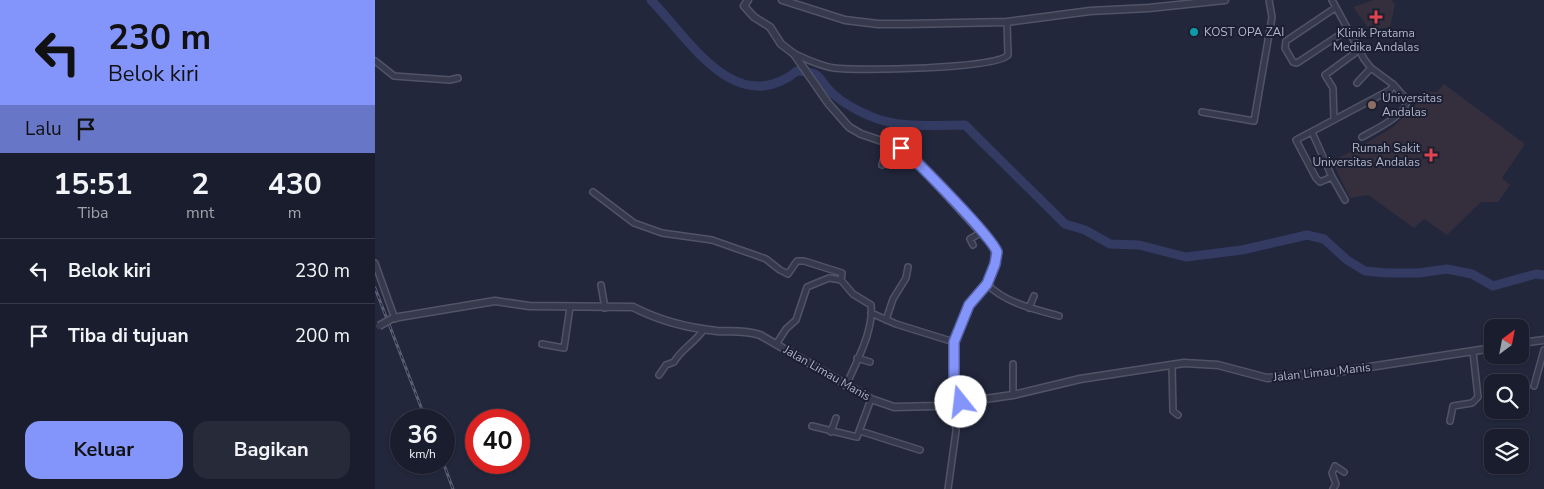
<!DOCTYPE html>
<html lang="id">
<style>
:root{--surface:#1a1d2d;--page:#272a39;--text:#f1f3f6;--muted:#9fa2aa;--line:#383b49;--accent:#8394fb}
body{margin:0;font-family:"Nunito Sans",sans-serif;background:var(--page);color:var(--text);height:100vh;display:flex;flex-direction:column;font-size:19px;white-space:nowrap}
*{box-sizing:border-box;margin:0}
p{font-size:16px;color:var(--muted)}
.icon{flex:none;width:28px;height:28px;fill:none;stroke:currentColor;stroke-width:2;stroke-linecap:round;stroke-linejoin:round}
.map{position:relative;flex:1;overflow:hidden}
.details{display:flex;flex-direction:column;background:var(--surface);width:375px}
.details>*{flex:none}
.banner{background:#8394fb;color:#111;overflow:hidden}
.needle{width:32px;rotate:32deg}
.controls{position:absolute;left:1109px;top:319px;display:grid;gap:10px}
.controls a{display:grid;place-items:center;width:45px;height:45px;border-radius:10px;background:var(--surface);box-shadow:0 1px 4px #0004,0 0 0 1px var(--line);font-size:25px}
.speed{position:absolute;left:15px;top:409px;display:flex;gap:10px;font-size:25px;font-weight:700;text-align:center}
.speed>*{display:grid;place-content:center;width:65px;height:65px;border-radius:50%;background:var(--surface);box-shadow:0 1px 4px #0004,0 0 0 1px var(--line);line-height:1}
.speed small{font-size:12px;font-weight:400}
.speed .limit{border:8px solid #d22;background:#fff;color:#111}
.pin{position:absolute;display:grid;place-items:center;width:42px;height:42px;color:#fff;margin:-21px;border-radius:10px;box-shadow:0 2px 8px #0006}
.me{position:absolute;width:55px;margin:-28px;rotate:344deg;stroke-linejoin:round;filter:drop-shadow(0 0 4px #0008)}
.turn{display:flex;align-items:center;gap:18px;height:105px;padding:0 25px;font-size:22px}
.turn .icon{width:65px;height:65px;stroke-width:2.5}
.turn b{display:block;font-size:35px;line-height:42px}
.then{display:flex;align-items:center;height:48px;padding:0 25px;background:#0003;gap:10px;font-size:19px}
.eta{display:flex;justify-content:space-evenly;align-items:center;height:85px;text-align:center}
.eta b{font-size:30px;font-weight:700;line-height:35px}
.primary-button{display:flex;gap:10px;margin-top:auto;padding:10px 25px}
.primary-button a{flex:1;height:58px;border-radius:15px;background:var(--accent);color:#111;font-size:20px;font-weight:700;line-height:58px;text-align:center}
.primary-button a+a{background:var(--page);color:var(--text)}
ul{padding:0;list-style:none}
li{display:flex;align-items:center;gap:15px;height:65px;padding:0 25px;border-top:1px solid var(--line)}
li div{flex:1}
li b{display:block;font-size:19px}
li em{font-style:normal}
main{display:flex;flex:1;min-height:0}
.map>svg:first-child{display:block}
.medical{fill:#342e3d}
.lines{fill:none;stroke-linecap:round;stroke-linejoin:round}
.river{stroke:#333b62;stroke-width:9}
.minor-casing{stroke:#515467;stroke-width:8}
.tertiary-casing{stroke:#515467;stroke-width:9}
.minor{stroke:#363a4c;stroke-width:5}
.tertiary{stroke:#363a4c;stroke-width:6}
.rail-casing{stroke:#585c74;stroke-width:3}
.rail{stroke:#1b1f31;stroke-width:1;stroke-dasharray:4;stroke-linecap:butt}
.tertiary-bridge-casing{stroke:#515467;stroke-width:9;stroke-linecap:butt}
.tertiary-bridge{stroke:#363a4c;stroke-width:6}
.route-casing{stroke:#5560a3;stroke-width:12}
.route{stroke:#8394fb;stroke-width:9}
.health-dot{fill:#e0444e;stroke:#1b1f31;stroke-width:2}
.culture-dot{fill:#0f9aa8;stroke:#1b1f31;stroke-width:2}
.education-dot{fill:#8d6e63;stroke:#1b1f31;stroke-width:2}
.labels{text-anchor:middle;stroke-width:4;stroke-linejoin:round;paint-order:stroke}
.poi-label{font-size:12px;fill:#b1b4c8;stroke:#1b1f31;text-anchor:start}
.street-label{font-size:12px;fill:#b1b4c8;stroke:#1b1f31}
</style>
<main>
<section class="details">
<div class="banner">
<div class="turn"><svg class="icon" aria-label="left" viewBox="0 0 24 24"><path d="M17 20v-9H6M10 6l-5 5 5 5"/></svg><div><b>230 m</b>Belok kiri</div></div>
<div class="then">Lalu<svg class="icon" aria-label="arrive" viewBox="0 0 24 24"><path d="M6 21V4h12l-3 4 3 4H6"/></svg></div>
</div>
<div class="eta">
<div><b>15:51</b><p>Tiba</p></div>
<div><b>2</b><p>mnt</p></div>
<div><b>430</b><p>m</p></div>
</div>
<ul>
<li><svg class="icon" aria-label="left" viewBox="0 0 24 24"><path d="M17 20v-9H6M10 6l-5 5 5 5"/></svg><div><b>Belok kiri</b></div><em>230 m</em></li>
<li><svg class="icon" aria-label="arrive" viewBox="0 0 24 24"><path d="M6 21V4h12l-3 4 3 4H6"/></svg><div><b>Tiba di tujuan</b></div><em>200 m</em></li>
</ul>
<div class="primary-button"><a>Keluar</a><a>Bagikan</a></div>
</section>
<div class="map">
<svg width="1169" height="489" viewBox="0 0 1169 489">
<rect width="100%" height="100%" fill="#22273c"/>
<path class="medical" d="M998,0H1017L1020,5L1015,27L995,30L978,7Z
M1069,84L1150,144L1127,178L1135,185L1123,202H1106L1072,235L1049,219L1039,228L993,195L975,198L957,161L983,148L1018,127L1040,106L1048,91L1062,92Z"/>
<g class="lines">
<path class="river" d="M276,0C314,39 361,120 422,71C449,72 442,79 458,94C467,102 483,111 495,116C523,129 560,125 590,125L690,224L710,230L735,244L764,245L811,257L867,250L932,235L949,239L972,260L990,271L1012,273H1044L1072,269L1097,274L1118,286L1161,274L1169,275"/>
<defs>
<path id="minor" d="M960,8L911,41L910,48L918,62L922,63L972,30
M420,54C433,60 445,66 459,68C483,71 621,69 633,55L632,22
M0,61L19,76L75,80L83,78
M982,83L996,68
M827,112L879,121L897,17L894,0
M959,120L958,88L950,75L984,50
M937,132L957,177L970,200
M987,137C999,130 1032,115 1032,100L1019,85
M507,165L513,143
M957,177L945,182L941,178L921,140L1015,90L1019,85L996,68L989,59L957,0
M218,192L259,223L287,233L337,240L380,255L391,259L405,270L413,274L422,261H429L467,273L466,280
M598,245L595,239L607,232
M0,263L20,319
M226,285L230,308
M613,285C631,303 659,309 684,316
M654,308L659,296
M496,313L521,324L579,342
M511,320L518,299L531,278L533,267
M402,343L411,329L421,320L432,287L454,278L466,280L478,294L496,305C499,331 481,362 471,386
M167,344L189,348L195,307
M482,358L495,362
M797,365L798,411L803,415
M284,375L291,365L299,362C306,349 320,343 329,329
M1159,386L1169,350
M638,395V364
M1075,421L1078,406L1097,403L1103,397L1098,352
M437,426L482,437L496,399
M485,431L545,450
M456,432L461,418
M573,489L581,431L579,403
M958,489L961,484L957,473L960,466L969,472"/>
<path id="tertiary" d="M373,0L369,6L379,17L395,27L406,44L419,54L453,103L474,127L486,134L522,146L534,154L620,248V264L613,285L594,305L579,342V377L586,402
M407,0L470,20L503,24H531L632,22L715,11L774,8L850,0
M18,318L120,301L154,306L258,307C283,320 313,328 342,331C356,332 370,330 385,335L496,399L519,407L560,406L638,395L705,379L809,363L843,365L892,378L962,372L1118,348
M1145,343L1169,340"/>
</defs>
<use href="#minor" class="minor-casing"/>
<use href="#tertiary" class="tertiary-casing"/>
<use href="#minor" class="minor"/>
<use href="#tertiary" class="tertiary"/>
<defs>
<path id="rail" d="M0,288L51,420
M68,462L78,489"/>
</defs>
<use href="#rail" class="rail-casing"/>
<use href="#rail" class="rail"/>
<defs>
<path id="tertiary-bridge" d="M4,326L18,318"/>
</defs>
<use href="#tertiary-bridge" class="tertiary-bridge-casing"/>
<use href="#tertiary-bridge" class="tertiary-bridge"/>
</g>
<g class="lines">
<defs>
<path id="route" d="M526,148C541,160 617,237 622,252L620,264L612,284L594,305L579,342V376L586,402"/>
</defs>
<use href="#route" class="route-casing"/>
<use href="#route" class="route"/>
</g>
<g class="health-dot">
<path d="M998.5 9.5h5v5h5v5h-5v5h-5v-5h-5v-5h5z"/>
<path d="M1053.5 147.5h5v5h5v5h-5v5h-5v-5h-5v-5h5z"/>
</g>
<circle class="culture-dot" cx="819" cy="32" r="5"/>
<circle class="education-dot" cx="997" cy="105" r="5"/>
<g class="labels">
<g class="poi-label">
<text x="829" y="36">KOST OPA ZAI</text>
<text x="1001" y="37" text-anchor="middle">Klinik Pratama<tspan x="1001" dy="14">Medika Andalas</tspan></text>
<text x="1007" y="102">Universitas<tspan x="1007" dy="14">Andalas</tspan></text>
<text x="1045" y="152" text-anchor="end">Rumah Sakit<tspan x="1045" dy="14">Universitas Andalas</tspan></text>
</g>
<g class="street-label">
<text transform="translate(947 372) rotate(-6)" y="4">Jalan Limau Manis</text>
<text transform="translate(452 373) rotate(30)" y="4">Jalan Limau Manis</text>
</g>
</g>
</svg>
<div class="controls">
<a><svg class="needle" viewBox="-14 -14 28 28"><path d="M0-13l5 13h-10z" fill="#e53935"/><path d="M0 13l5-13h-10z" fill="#9fa2aa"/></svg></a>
<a><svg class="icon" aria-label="search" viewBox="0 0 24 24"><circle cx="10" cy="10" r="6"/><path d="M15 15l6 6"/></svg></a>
<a><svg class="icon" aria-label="layers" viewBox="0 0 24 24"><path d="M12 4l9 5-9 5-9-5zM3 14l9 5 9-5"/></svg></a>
</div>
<div class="speed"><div>36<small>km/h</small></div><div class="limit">40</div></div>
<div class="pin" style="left:526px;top:148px;background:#d93025"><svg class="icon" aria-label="arrive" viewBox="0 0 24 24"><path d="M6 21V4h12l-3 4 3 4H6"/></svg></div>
<svg class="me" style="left:586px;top:402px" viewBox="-20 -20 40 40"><circle r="19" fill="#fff"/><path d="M0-13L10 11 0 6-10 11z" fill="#8394fb"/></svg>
</div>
</main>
